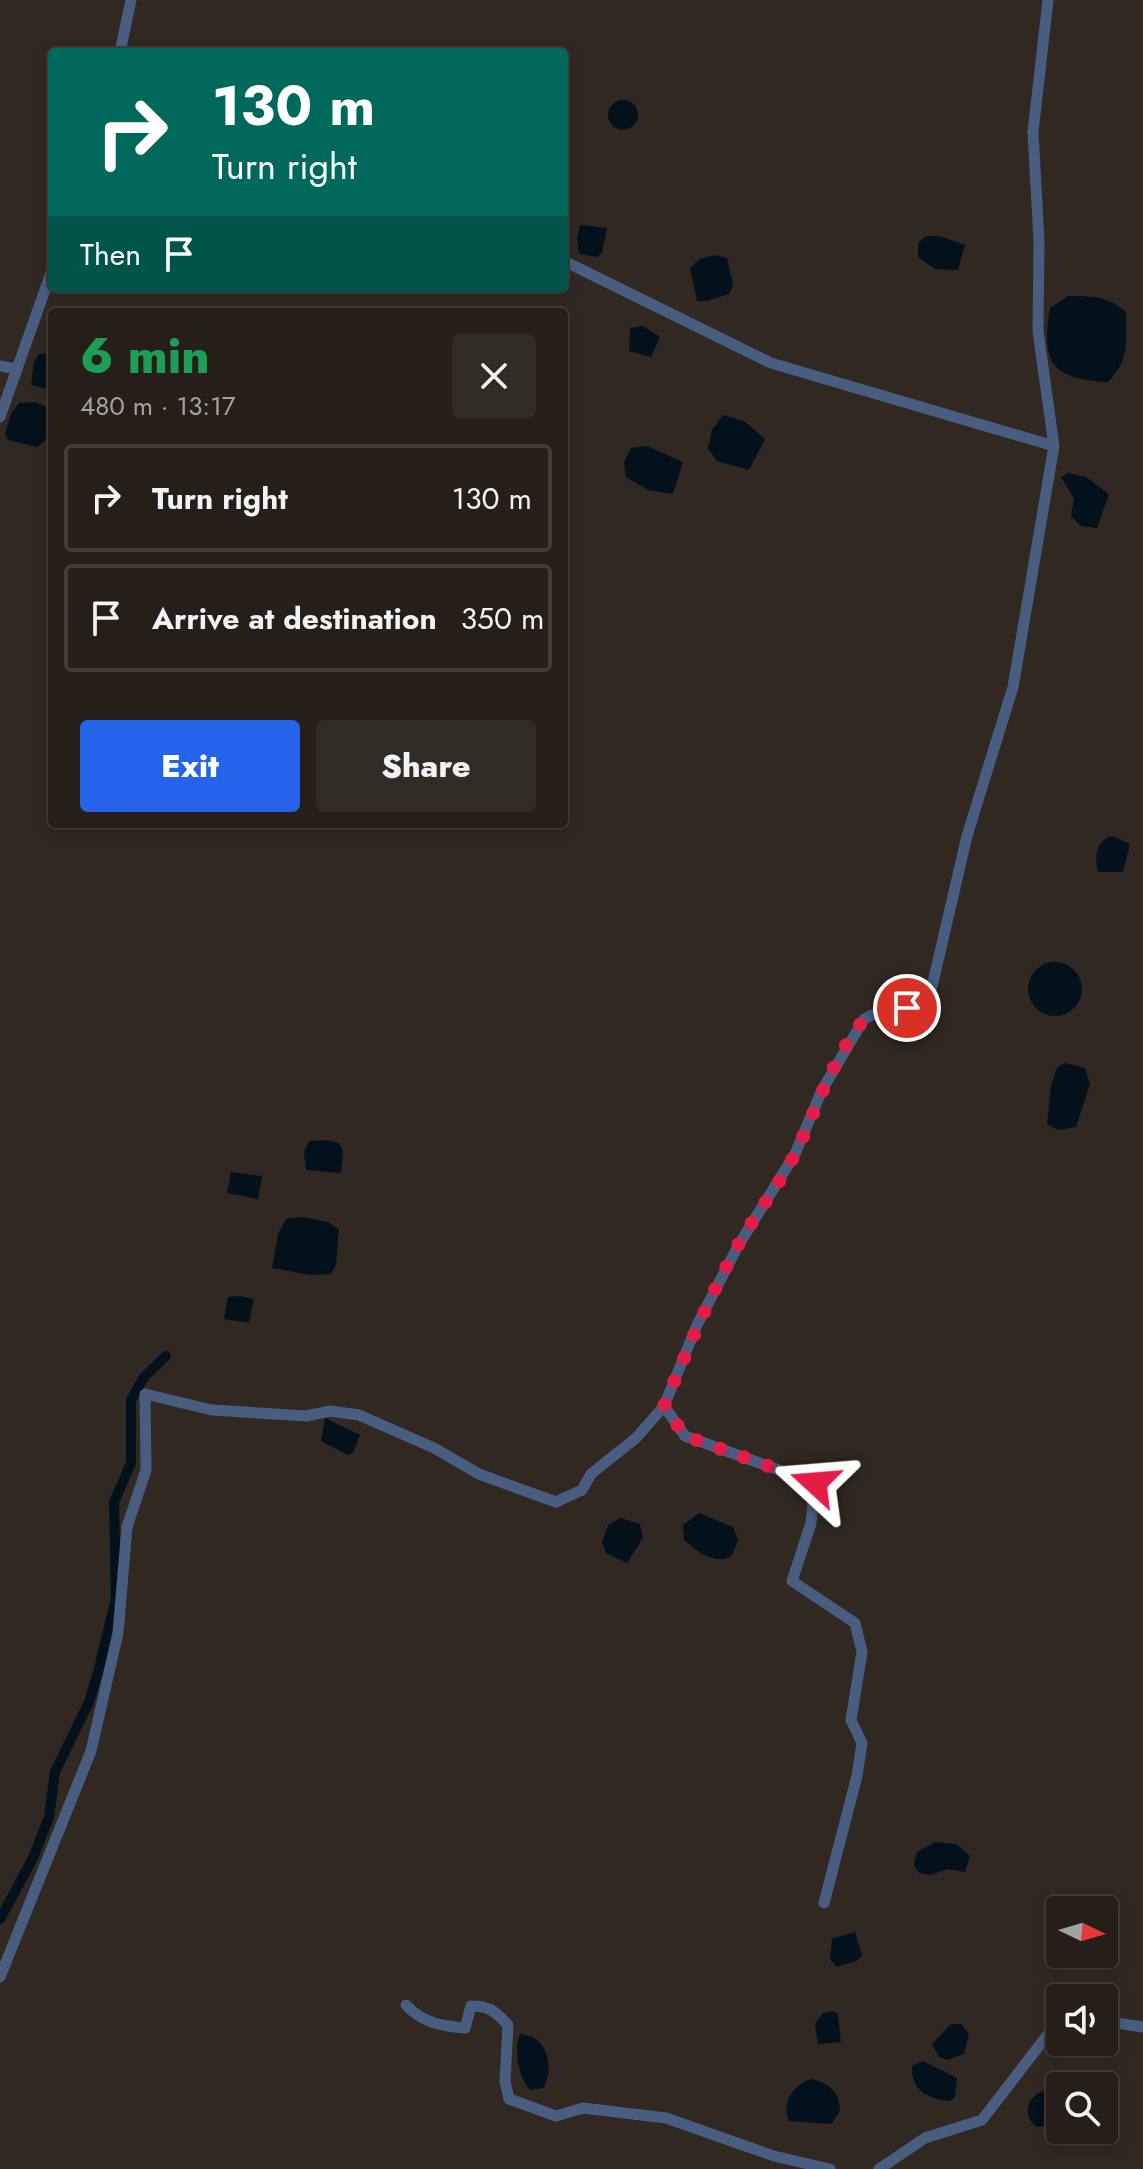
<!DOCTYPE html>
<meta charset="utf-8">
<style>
:root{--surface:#251e19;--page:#312b26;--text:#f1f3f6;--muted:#a3a2a2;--line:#423c38;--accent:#2563eb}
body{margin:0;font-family:Jost,sans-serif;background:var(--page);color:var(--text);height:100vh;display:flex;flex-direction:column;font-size:30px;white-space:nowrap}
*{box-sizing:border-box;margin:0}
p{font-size:26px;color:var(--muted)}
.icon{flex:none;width:44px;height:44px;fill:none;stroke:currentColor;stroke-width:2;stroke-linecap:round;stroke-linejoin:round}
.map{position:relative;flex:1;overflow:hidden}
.panel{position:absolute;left:48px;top:308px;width:520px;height:520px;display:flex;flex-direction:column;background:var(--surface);border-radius:8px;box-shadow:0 4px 12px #0003,0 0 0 2px var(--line)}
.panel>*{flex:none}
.hud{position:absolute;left:48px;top:48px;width:520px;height:244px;border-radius:8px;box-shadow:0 4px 12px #0003,0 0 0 2px var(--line);background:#00695c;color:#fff;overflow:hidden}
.needle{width:52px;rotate:95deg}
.controls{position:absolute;left:1046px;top:1896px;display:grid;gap:16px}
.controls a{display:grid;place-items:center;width:72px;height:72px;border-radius:8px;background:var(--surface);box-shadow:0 4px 12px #0003,0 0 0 2px var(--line);font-size:40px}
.pin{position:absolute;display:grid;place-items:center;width:68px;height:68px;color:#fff;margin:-34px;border:4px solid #fff;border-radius:50%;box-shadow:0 2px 8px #0007}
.me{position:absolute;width:88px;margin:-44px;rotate:289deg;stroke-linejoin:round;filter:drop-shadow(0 0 6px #0008)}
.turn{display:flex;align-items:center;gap:28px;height:168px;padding:0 32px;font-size:36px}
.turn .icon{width:104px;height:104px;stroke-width:2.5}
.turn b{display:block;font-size:56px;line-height:68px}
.then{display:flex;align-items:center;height:76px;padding:0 32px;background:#0003;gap:16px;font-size:30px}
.round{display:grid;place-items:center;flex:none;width:84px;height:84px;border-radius:8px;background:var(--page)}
.summary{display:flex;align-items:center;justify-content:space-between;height:136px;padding:0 32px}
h1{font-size:48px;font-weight:800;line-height:60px;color:#1e9e55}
.primary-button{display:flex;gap:16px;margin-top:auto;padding:16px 32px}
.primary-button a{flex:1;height:92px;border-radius:8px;background:var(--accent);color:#fff;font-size:32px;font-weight:800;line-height:92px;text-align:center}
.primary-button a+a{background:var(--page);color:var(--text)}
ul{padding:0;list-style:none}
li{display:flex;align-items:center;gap:24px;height:108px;margin:0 16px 12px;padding:0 16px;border:4px solid var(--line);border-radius:8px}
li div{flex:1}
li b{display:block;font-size:30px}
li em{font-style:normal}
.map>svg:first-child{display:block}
.water{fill:#02111b}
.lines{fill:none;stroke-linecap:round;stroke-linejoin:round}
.canal{stroke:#02111b;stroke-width:10}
.minor{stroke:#495d80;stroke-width:11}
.route{stroke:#e11d48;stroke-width:14;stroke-dasharray:0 25.2}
</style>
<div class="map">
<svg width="1143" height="2169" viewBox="0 0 1143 2169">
<rect width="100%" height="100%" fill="#312821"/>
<path class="water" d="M608 115a15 15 0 1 1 30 0a15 15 0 1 1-30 0Z
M580,225L607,228L602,253L596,257L579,254L577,238Z
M926,236H939L965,245L958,270L935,269L918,257V243Z
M715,255L727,258L733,285L729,294L707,301H697L690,268L700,259Z
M1068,296C1091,296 1108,296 1126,312C1125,344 1131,357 1108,382C1051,379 1041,363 1050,308Z
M643,326L660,337L651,357L629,351L630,328Z
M52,353V390L31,385L34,362L39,354Z
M35,402L52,409L48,438L37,447L8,440L5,434L11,414L19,403Z
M723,415L744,421L765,439L749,470L717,461L708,449L712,430Z
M647,446L683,462L673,494L648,490L626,477L624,462L631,448Z
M1068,473L1086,477L1109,494L1097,528L1081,526L1071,516L1074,499L1061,477Z
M1112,836L1130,844L1123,872H1098C1094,856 1096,841 1112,836Z
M1028 989a27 27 0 1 1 54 0a27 27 0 1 1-54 0Z
M1065,1063L1085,1068L1090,1084L1076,1127L1058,1130L1047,1124L1051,1086L1057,1068Z
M326,1140L339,1143L343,1151L341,1173L306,1170L304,1152L309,1141Z
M231,1172L262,1176L258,1199L227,1193Z
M303,1217L328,1222L339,1230L336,1265L331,1274L311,1275L272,1268L278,1234L286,1219Z
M239,1296L254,1299L249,1323L224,1319L228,1297Z
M325,1418L360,1435L353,1453L348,1455L321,1441Z
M699,1513L733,1527L738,1540L731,1557C714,1565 697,1551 684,1540L683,1525Z
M621,1518L640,1524L643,1538L627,1563L606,1553L602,1542L608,1525Z
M935,1842L956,1844L970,1856L965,1872L947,1869L931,1875L919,1873L914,1865L917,1852Z
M855,1932L862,1955L857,1961L836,1967L830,1959L832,1939Z
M832,2011L838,2014L841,2042L818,2044L815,2024L823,2013Z
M951,2024H961L969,2034L964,2054L947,2060L939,2057L932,2044Z
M520,2034C548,2036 554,2065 544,2088L530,2090C519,2078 513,2049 520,2034Z
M923,2061L957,2078L955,2097L950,2101C928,2099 911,2091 912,2066Z
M812,2079C830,2084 839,2091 840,2111L831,2124L789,2121C781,2102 794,2084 812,2079Z
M1042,2091L1060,2095V2124L1036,2127C1023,2115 1026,2099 1042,2091Z"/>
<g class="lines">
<path class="canal" d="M0,1919L33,1858L49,1817L55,1772L89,1702L99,1669L116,1598L114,1502L131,1463V1400L144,1377L166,1356"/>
<path class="minor" d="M120,52L131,0
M564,261L771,363L1054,446
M0,366L16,369
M0,417L52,270
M824,1903L857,1776L862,1743L851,1720L862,1652L855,1623L792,1581L811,1523L815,1483L685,1436L664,1406L697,1325L738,1246L795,1154L822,1090L864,1019L887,1008H927L967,836L1013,687L1054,446L1038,331L1039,241L1033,132L1048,0
M0,1977L91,1751L118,1633L127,1527L146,1470L145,1394L212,1410L306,1416L330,1411L359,1415L434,1448L479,1474L556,1502L582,1490L591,1474L636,1438L664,1406
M406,2005C423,2023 441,2026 465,2028L471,2006C490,2006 496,2012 508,2025L505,2081L509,2099L556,2116L583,2108L666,2118L774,2156L830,2169
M1104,2021L1143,2027
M879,2169L925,2138L982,2120L1049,2033L1060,2030"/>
</g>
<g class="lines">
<path class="route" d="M815,1483L685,1436L664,1406C687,1351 709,1297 738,1245C756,1214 780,1184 796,1152C817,1108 832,1060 862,1022C872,1009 892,1008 907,1008"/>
</g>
</svg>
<div class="controls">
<a><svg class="needle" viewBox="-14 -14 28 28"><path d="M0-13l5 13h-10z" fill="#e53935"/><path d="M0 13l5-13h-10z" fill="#a3a2a2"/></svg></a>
<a><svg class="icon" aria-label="sound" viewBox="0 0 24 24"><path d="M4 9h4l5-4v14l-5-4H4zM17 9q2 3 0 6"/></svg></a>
<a><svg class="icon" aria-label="search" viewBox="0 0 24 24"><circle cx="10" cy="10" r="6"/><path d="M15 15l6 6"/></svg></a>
</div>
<div class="pin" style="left:907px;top:1008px;background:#d93025"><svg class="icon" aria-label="arrive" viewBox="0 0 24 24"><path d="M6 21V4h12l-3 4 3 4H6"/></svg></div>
<svg class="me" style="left:815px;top:1483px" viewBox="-20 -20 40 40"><path d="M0-17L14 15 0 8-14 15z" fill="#e11d48" stroke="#fff" stroke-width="4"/></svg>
<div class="hud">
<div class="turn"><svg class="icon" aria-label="right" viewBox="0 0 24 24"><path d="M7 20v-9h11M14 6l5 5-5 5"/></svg><div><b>130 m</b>Turn right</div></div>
<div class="then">Then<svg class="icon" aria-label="arrive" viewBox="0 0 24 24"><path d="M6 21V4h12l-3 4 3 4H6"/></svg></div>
</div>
<section class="panel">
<div class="summary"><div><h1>6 min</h1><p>480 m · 13:17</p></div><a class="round"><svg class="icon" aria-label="close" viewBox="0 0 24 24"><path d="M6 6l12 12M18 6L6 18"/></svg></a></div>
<ul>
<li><svg class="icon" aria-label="right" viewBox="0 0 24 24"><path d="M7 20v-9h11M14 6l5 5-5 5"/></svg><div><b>Turn right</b></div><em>130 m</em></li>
<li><svg class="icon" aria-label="arrive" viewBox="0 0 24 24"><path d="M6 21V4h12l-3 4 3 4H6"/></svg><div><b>Arrive at destination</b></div><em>350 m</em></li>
</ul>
<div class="primary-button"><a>Exit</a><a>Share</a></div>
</section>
</div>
